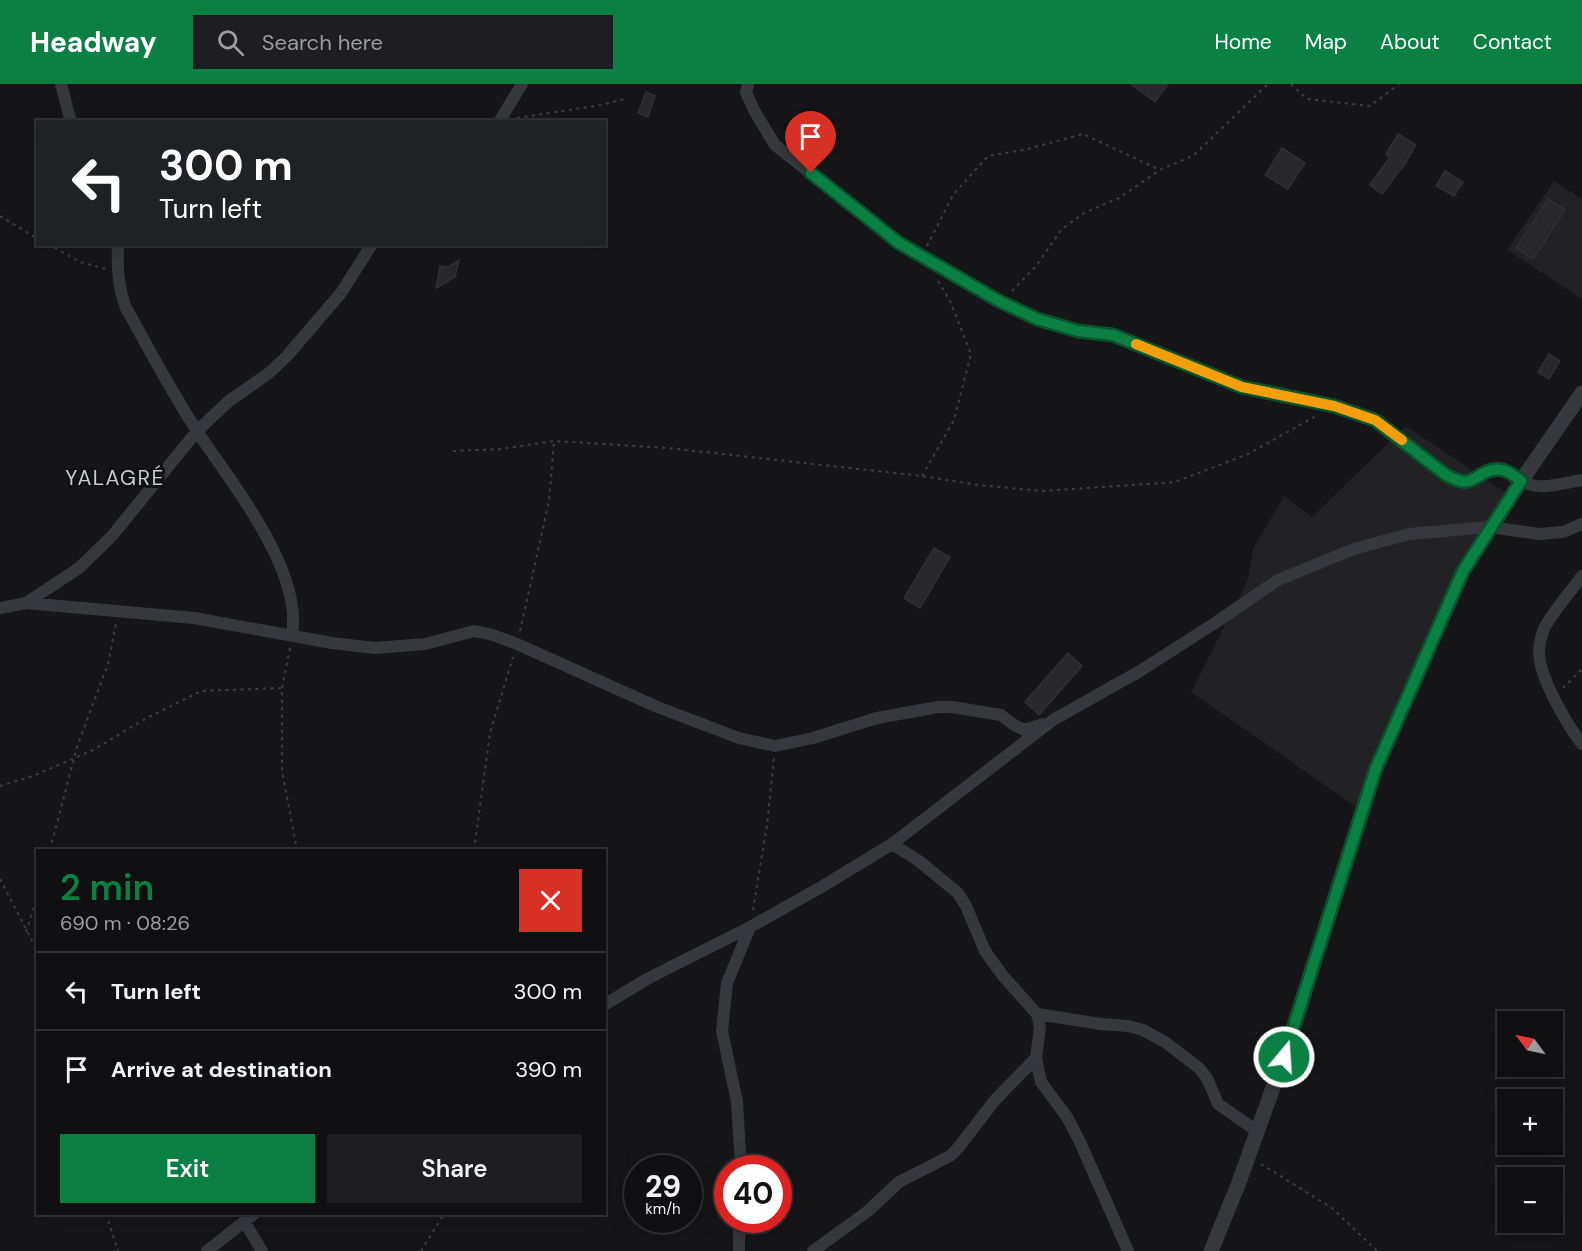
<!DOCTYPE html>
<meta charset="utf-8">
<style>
:root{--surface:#101012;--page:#1e1e20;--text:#f1f3f6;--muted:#9c9d9f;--line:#303032;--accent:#0b8043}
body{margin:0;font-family:"DM Sans",sans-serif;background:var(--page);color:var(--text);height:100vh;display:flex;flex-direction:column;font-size:22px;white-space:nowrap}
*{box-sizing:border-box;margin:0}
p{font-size:20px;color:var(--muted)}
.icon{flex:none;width:33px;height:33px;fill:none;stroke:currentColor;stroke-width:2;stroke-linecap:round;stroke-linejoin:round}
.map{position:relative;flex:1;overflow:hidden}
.details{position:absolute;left:36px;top:765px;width:570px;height:366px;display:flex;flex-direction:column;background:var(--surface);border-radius:0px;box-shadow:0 6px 24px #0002,0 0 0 2px var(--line)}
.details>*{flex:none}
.hud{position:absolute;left:36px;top:36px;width:570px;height:126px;border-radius:0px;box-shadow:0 6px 24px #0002,0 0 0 2px var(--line);background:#202124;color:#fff;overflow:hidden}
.needle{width:39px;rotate:303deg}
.fabs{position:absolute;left:1497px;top:927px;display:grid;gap:12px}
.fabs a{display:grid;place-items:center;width:66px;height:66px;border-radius:0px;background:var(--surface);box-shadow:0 6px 24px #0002,0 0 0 2px var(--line);font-size:30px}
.speed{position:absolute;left:624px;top:1071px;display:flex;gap:12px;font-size:30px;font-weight:700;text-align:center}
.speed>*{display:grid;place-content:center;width:78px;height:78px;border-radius:50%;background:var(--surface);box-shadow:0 6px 24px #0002,0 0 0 2px var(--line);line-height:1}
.speed small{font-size:15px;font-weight:400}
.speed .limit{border:9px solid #d22;background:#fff;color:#111}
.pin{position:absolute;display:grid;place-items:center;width:51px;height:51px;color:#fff;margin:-62px -26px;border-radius:50% 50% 50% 0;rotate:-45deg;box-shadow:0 0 6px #0007}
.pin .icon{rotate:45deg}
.me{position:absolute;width:66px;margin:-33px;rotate:18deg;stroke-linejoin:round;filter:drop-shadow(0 0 4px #0008)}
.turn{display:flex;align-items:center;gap:21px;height:126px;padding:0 24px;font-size:27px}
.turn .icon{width:78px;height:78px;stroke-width:2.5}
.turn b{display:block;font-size:42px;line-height:51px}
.round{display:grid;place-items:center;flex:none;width:63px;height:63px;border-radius:0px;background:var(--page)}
.headline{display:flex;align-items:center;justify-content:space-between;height:102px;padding:0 24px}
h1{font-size:36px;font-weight:600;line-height:45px;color:var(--accent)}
.action{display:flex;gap:12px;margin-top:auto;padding:12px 24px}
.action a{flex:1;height:69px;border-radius:0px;background:var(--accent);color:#fff;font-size:24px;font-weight:600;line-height:69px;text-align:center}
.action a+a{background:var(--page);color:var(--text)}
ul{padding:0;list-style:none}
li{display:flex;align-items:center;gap:18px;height:78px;padding:0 24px;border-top:2px solid var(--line)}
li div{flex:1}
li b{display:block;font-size:22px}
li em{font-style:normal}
header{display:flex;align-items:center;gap:36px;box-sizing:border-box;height:84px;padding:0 30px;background:var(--accent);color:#fff}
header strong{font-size:28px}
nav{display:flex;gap:33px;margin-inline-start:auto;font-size:21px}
.search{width:420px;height:54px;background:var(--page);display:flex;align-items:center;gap:15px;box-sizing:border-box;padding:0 21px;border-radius:0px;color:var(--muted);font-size:22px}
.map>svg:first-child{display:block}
.built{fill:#222225}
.building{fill:#29292c;stroke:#303034;stroke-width:1.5}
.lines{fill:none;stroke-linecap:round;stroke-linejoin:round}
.path{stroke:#3d3f44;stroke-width:2;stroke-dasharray:3 4.5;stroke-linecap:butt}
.minor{stroke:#37383d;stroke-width:12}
.tertiary{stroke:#37383d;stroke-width:15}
.route-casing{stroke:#07532c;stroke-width:15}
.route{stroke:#0b8043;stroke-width:10}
.slow{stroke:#f59e0b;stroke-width:10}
.labels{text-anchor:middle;stroke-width:6;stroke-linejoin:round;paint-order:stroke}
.quarter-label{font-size:21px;letter-spacing:1.5px;fill:#c9ccd4;stroke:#111113}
</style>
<header>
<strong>Headway</strong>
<div class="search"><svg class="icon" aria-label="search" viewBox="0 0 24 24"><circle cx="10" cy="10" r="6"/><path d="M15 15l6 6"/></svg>Search here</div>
<nav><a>Home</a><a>Map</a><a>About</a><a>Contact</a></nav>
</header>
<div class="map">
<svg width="1582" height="1167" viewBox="0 0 1582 1167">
<rect width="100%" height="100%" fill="#161618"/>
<path class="built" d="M1554,97L1582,115V215L1507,166Z
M1406,342L1511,412L1490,443L1362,727L1191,608L1247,498L1254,463L1284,412L1312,433Z"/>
<path class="building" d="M1131,0H1168L1155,18Z
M646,8L655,12L648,33L638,29Z
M1398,50L1416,61L1404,81L1382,110L1370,101L1390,73L1386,70Z
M1282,64L1305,79L1288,105L1265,91Z
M1445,87L1463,98L1454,112L1436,102Z
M1548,115L1565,126L1533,175L1516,164Z
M459,176L455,193L436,204L440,182L448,183Z
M1549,270L1560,277L1549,295L1538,288Z
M934,464L950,473L920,524L904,514Z
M1068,569L1082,582L1039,631L1025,618Z"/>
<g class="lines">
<path class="path" d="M1291,0L1307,15L1370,22L1399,0
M517,34L601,21L624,15
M0,132L38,155
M48,160L80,178L106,185
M927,162L953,111L988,72L1024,66L1083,50L1160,86L1194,71L1268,0
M1012,207L1036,182L1062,145L1084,129L1119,114L1160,86
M453,367L501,365L554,357L668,364L922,392L978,401L1042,407L1175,398L1248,370L1316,332
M922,392L954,336L971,270L950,217L938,197
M520,547L549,417L554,358
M290,564L282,604V687L297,766
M1563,604L1582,585
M0,702L33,692L93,666L145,635L201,607L282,604
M50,766L77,663L108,580L116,539
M474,766L490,649L513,573
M0,795L38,868
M753,826L767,741L774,674
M26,848L38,810
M1261,1080L1332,1124L1377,1167
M106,1130L118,1167
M421,1167L444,1130"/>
<path class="minor" d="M61,0L71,38
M748,0L746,8L755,28L775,61L899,159L999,217L1037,235L1059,243L1113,251L1242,303L1334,322L1375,336L1445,391C1452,394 1461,399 1468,397C1480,394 1488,383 1503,385C1511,386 1516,394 1522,397C1540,408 1563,399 1582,396
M499,38L522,0
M118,160C117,183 118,202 126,224C149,265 171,307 197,347C231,399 303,485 292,551
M1582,492C1571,507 1551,530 1544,545C1540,555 1538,566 1540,577C1544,600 1567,641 1582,660
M26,519L79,484L112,452L197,347L229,317L269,289L287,272L341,209L372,160
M0,524L26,519L194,534L332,559L375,564L425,560L474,547L493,551L517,560L655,622L702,640L739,654L775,662L813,654L877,634L938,623H952L1001,631L1014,641L1025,646L1043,640
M892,760L919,777L958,809L966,822L985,867L1003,892L1037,930L1040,943L1036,974L1041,998L1067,1033L1080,1058L1128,1167
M604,921L647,895L750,843L823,802L892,760L1053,636L1140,587L1215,539L1278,496L1354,465L1409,450L1490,443L1539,450L1563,448L1582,440
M1037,930L1101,940L1128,942L1143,946L1165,958L1199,984L1207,994L1218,1020L1257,1047
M741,1084L737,1018L722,947L727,899L750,843
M739,1136V1167
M244,1137L262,1167
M207,1167L254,1130
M813,1167L868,1127L899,1098L950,1072L958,1064L995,1016L1036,974"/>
<path class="tertiary" d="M1211,1167L1238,1101L1284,973L1376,684L1463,487L1521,397L1582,309"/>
</g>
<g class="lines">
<defs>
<path id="route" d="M811,89L899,159L999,217L1037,235L1078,247L1113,251L1242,303L1334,322L1375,336L1446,391C1452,394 1461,399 1469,397C1473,396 1478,392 1482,390C1498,381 1508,386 1521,397L1463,487L1376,684L1284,973"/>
</defs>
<use href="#route" class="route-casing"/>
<use href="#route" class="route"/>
<path class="slow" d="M1136,260L1242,303L1334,322L1375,336L1402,356"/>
</g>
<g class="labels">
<g class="quarter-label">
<text x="115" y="401">YALAGRÉ</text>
</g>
</g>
</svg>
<div class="fabs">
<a><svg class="needle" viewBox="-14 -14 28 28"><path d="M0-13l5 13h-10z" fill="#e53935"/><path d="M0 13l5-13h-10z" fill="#9c9d9f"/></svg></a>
<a>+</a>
<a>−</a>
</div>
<div class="speed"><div>29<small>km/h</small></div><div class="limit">40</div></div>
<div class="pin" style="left:811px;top:89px;background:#d93025"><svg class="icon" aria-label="arrive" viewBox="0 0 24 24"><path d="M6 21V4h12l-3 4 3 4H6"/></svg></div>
<svg class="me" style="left:1284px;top:973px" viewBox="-20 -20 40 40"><circle r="17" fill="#0b8043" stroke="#fff" stroke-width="3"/><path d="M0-11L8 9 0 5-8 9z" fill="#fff"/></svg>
<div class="hud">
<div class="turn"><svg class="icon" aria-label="left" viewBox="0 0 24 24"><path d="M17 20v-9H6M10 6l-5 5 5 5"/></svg><div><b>300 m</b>Turn left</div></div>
</div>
<section class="details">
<div class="headline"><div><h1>2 min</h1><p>690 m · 08:26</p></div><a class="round" style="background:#d93025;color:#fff"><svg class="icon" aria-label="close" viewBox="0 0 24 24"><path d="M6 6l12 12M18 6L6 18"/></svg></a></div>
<ul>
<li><svg class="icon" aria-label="left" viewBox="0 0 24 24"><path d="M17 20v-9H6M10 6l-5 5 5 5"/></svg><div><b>Turn left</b></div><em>300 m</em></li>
<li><svg class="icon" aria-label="arrive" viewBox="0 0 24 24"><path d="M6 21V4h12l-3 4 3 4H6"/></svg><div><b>Arrive at destination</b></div><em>390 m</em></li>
</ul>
<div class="action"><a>Exit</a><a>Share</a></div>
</section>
</div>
